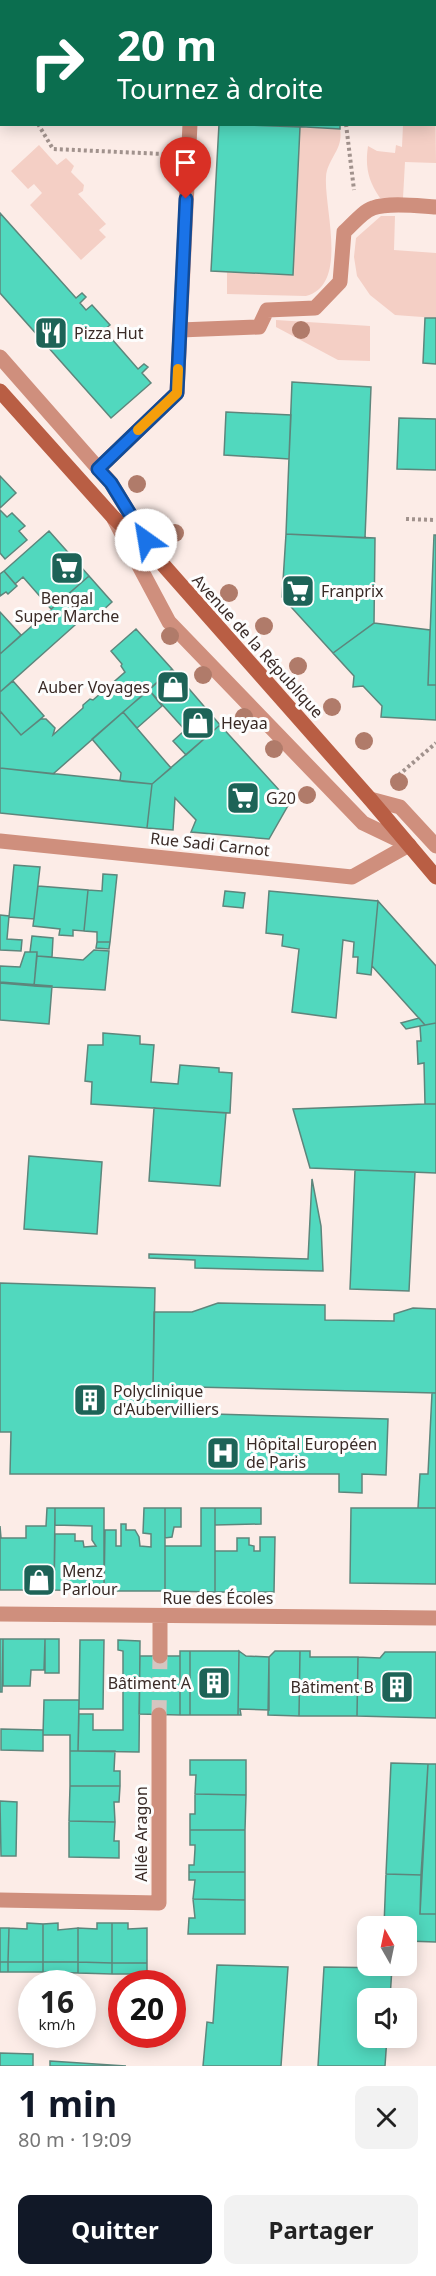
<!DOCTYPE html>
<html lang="fr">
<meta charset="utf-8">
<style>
:root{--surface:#fff;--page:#f2f2f2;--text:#222;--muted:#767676;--accent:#111827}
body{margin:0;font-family:"Noto Sans",sans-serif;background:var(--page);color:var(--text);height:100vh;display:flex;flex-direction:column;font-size:22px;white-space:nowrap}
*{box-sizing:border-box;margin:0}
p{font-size:20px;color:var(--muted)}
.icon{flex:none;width:33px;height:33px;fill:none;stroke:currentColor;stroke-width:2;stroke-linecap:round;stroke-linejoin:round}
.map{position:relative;height:2066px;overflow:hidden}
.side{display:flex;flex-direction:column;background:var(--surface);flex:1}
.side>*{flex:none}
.hud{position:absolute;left:0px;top:0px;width:436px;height:126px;box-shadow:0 3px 15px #0003;background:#0b6e4f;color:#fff;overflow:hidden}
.needle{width:39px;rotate:351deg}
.tools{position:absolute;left:357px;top:1916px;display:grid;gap:12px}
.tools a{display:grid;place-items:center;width:60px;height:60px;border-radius:12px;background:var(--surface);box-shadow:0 3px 15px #0003;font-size:30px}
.speed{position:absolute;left:18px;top:1970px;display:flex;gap:12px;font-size:30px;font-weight:700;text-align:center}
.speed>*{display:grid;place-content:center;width:78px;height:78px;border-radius:50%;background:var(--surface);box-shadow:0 3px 15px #0003;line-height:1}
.speed small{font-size:15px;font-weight:400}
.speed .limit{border:9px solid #d22;background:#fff;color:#111}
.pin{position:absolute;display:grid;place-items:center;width:51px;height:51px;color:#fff;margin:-62px -26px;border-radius:50% 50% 50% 0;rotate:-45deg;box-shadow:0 0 6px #0007}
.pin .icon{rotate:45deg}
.me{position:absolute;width:66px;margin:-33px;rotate:328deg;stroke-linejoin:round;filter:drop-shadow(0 0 4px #0008)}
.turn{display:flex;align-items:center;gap:21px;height:126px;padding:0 18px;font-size:27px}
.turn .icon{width:78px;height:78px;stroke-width:2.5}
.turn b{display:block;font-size:42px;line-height:51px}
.round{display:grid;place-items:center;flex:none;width:63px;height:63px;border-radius:12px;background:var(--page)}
.summary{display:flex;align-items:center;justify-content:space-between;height:102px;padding:0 18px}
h1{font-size:36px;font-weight:700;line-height:45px;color:var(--accent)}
.cta{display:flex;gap:12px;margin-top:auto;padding:12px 18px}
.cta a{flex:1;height:69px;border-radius:12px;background:var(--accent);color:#fff;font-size:24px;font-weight:700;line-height:69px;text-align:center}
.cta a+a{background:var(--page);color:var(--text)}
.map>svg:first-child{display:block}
.green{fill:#f4cfc5}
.building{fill:#51d8be;stroke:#5d867c;stroke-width:1.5}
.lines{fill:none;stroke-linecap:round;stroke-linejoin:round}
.minor-tunnel{stroke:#d5c5c0;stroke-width:15;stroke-dasharray:15 8;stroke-linecap:butt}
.path{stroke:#a1928d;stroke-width:4;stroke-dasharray:3 3;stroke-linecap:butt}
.service{stroke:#cf8f7d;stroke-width:15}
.minor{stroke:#cf8f7d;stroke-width:15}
.secondary{stroke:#b95e44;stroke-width:15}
.tree{fill:#b07b6a}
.route-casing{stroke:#114b97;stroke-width:15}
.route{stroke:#1a73e8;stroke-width:10}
.slow{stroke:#f59e0b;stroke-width:10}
.labels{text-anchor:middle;stroke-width:6;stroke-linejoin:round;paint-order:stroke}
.poi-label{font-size:16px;fill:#392a26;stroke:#fdfdfd;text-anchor:start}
.street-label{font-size:16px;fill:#392a26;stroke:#fdfdfd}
</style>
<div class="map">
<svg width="436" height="2066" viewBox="0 0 436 2066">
<rect width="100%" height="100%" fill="#fcece7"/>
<path class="green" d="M435,89L436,163L405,162L403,198H380C368,180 365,167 368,146L377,151L395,153L396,145L402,147L403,125L435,124Z
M300,127L340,129C344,149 327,159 326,177C324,209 349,285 306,296L227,294V272L293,275Z
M39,145L57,165L66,158L74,166L71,172L84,185L83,191L78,194L106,224L99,230L106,237L81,260L30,205L42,193L34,184L28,189L11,171Z
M381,216H395L394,250L436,253V318L395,315L370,295L357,276L354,257L356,238Z
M276,320L370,326V361L338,360L276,327Z"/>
<path class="building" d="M49,0H129L49,2Z
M428,0H436V88L435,2Z
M219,124L300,127L293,275L211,271Z
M252,124H340V129Z
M0,213L76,298L82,293L86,297L80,303L86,310L92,305L110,325L104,330L138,369L144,364L148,367L142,373L151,383L111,418L0,293Z
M425,318H436V364L423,363Z
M292,382L371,387L365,538L286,534Z
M226,412L291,415L289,459L224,455Z
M399,418L436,419V470L397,469Z
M0,476L16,493L0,508Z
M0,510L7,517L12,513L25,526L19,531L27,540L5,559L0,553Z
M49,531L89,576L51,609L23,577L15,584L4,571Z
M286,534L375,538L374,623L333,653L282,597Z
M434,535H436V685H428Z
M4,571L17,586L8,594L6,592L0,596V574Z
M89,576L112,602L89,623L84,617L0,692V654Z
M0,612L21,635L0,654Z
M374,623L430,630L428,685H436V720L381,717L382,706L363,686L353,687L354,676L333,653Z
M136,629L172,669L53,774L0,768V711L21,735L41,719H46L55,728L53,735L83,708V705L90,699L93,700L125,672L121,666L122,664L111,651Z
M172,669L220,725L186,755L173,741L185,730L149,690Z
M13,681L44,716L21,735L0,711V692Z
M149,690L162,706L137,728L123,712Z
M123,712L171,768L152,784L120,781L121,773L92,739Z
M220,725L290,802L269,839L191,832L196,820L175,798L173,830L147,828L152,784Z
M0,768L152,784L147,828L0,813Z
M14,865L40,867L34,919L9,917Z
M103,874L117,875L110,942H97V932L84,931L88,890L102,891Z
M38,886L88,890L84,931L73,930V936L59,935L60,929L33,926Z
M225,891L245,893L243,908L223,906Z
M269,891L378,901L371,975L357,973L358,957H353L354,942L343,940L336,1018L292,1012L299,949L282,946L283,935L266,933Z
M378,901L436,966V1023L425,1025L372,966Z
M0,915L9,916L7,939L22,940L21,951L0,950Z
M32,936L53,938L52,957L37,956V952H30Z
M97,942H110L109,949L96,948Z
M94,950L109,951L105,990L34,986L37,956L83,960Z
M25,952H37L34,986L0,983V966L20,967Z
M0,982L52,986L49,1024L0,1020Z
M419,1018L425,1025L406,1029L401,1023Z
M436,1023V1104H425L424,1063L418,1064L417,1041H421L420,1026Z
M103,1033L140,1036V1044L154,1045L151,1082L178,1084L180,1065L219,1068V1072L232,1073L230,1113L91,1104L92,1082L85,1081L88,1045H103Z
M425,1104H436V1173L310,1168L293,1109Z
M154,1108L226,1113L220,1186L149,1181Z
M29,1156L102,1162L97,1234L24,1229Z
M355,1170L415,1172L409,1291L350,1289Z
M312,1179L321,1226L323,1271L195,1268V1260L149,1258V1254L308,1259Z
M0,1283L155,1288L153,1386H181L180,1413L388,1419L386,1475L362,1474V1493L339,1492V1474H10L11,1432H0Z
M218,1303L325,1305V1320L394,1321V1314L413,1308L436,1309V1393L153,1386L154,1312H192Z
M432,1393H436V1508H418L420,1474H428Z
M47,1508H55L54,1590H0V1526L1,1538H26V1526H46Z
M55,1508H104V1591L54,1590L55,1534H75V1541H83L84,1547L96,1546L92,1540V1526L55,1525Z
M144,1508H165V1591H104L105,1530H116V1546H121V1524H126V1530H135L139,1537L140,1546L151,1547V1534L143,1533Z
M165,1508H181V1527H174L172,1537L165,1538Z
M201,1508H215V1592L165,1591V1546H201Z
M215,1508H261V1524L215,1525Z
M351,1508H436V1584L350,1583Z
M260,1537H275L274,1592H215V1551H237V1538H249V1545L254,1546V1551H260Z
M0,1639H3L2,1692H0Z
M3,1639H45L44,1670H31L30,1686H3Z
M45,1639H59V1673H45Z
M80,1640H104L103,1709H79Z
M118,1640L140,1641L139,1752L78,1751L79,1714H93V1730H123V1651L118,1650Z
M180,1651H190V1715H180Z
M190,1651H239L238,1715H190Z
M239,1651L246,1656L269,1657V1710L240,1709L241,1715H238Z
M275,1651H300L299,1716L268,1715L269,1657Z
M300,1651H310V1657H358L357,1716H299Z
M385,1652H436V1718L357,1716L358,1657L380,1658Z
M140,1656H180V1715L139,1714Z
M44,1700H79L78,1751H70V1735H43Z
M1,1729L43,1730V1751L1,1750Z
M70,1751H115L114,1771H120V1786H70Z
M190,1760H246V1795L195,1794L196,1775H190Z
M391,1763L428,1764L421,1875L386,1874Z
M428,1764H436V1914H420Z
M70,1786H120L119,1802H114L115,1822L69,1821Z
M195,1794L246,1795L245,1830H190V1814H195Z
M0,1801L17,1802L16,1856H1Z
M69,1821L115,1822L114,1841H119V1858L69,1857Z
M190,1830H245V1872H189V1865H194L195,1849V1845H190Z
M189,1872H245V1900L193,1899L195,1880H189Z
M386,1874L421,1875L420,1914H436V1942L406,1941V1926H384Z
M193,1899L245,1900V1934H188L189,1918H195Z
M27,1923L43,1924V1962H8L9,1928L27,1929Z
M58,1923V1930L78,1928V1962H43V1924Z
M97,1923H112V1963L78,1962V1928L97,1929Z
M112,1923H128V1929L147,1928V1963H112Z
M0,1928H9L8,1962H0Z
M0,1962H8V1972H0Z
M8,1962H43V1972H8Z
M43,1962H78V1973L43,1972Z
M78,1962L112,1963V1974L78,1973Z
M112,1963H147V1974H112Z
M217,1965L288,1967L281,2066H203L207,2022L213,2023Z
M324,1967L392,1968L390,1998H368V2037H387L385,2066H318Z
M0,2053L33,2054V2066H0Z
M50,2061L126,2066H50Z"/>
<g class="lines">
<path class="minor-tunnel" d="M159,1715L160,1656"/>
<path class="path" d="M29,2V0
M38,124L53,149L164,154
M346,124L354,190
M406,519L436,520
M394,779L436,743"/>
<path class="service" d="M180,330L259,327L267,310L315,308L340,282L344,232C352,225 363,211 373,208C389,202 419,206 436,207
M0,357L111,483L151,549
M98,469L177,393L190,124
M114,519L169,622L363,823L409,845
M370,799L400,807L436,846"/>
<path class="minor" d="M0,841L352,877L409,845
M0,1614L436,1618
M160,1616V1656
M0,1900L159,1903V1715"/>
<path class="secondary" d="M0,391L113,517L158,559L370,799L436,877"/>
</g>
<g class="tree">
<circle cx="301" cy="330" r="9"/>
<circle cx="137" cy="484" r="9"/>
<circle cx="175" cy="533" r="9"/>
<circle cx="229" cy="593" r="9"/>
<circle cx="264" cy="626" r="9"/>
<circle cx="170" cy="636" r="9"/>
<circle cx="298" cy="666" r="9"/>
<circle cx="203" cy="675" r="9"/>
<circle cx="332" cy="707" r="9"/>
<circle cx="244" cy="717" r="9"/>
<circle cx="364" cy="741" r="9"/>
<circle cx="274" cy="749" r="9"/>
<circle cx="399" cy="782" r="9"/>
<circle cx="307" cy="795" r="9"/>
</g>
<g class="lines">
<defs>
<path id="route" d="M146,540L111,483L98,469L177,393L186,199"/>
</defs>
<use href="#route" class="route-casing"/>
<use href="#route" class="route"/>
<path class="slow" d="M138,430L177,393L178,369"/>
</g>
<defs>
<symbol id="restaurant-square" viewBox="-11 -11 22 22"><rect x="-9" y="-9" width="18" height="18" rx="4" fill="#1d6357" stroke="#fdfdfd"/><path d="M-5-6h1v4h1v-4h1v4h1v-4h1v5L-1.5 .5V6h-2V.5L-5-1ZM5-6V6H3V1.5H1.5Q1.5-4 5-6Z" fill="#fff"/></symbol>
<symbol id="supermarket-square" viewBox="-11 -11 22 22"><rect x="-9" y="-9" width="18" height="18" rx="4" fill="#1d6357" stroke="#fdfdfd"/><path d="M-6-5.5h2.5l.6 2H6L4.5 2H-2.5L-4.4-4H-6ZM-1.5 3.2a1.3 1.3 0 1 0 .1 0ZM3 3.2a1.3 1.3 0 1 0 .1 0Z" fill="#fff"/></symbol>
<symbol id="shop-square" viewBox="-11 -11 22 22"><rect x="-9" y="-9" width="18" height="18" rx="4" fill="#1d6357" stroke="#fdfdfd"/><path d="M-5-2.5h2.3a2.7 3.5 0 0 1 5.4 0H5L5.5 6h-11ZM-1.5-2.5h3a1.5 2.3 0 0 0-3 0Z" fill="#fff"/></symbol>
<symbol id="building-square" viewBox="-11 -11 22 22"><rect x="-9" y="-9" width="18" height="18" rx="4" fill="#1d6357" stroke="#fdfdfd"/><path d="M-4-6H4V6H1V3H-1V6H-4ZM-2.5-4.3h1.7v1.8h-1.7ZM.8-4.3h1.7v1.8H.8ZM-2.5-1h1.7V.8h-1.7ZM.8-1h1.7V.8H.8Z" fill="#fff"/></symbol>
<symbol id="hospital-square" viewBox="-11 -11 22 22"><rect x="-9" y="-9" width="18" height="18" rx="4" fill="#1d6357" stroke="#fdfdfd"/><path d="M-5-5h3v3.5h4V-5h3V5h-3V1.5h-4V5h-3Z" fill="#fff"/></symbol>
</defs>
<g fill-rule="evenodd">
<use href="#restaurant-square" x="32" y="314" width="38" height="38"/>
<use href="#supermarket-square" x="48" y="549" width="38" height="38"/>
<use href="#supermarket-square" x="279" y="572" width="38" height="38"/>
<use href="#shop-square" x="154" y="668" width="38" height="38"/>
<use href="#shop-square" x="179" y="704" width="38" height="38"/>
<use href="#supermarket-square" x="224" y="779" width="38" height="38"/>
<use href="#building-square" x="71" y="1381" width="38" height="38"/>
<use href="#hospital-square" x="204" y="1434" width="38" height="38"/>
<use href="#shop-square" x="20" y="1561" width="38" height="38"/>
<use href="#building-square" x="195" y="1664" width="38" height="38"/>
<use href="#building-square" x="378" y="1668" width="38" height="38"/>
</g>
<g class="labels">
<g class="poi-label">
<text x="74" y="339">Pizza Hut</text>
<text x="321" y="597">Franprix</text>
<text x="67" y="604" text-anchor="middle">Bengal<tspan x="67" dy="18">Super Marche</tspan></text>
<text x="150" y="693" text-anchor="end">Auber Voyages</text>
<text x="221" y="729">Heyaa</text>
<text x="266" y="804">G20</text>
<text x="113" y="1397">Polyclinique<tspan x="113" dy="18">d'Aubervilliers</tspan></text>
<text x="246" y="1450">Hôpital Européen<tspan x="246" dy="18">de Paris</tspan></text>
<text x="62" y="1577">Menz<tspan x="62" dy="18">Parlour</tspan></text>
<text x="191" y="1689" text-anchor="end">Bâtiment A</text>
<text x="374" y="1693" text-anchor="end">Bâtiment B</text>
</g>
<g class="street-label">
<text transform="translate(258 646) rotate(48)" y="6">Avenue de la République</text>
<text transform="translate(210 844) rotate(6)" y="6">Rue Sadi Carnot</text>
<text x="218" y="1604">Rue des Écoles</text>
<text transform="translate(141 1834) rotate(-90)" y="6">Allée Aragon</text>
</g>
</g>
</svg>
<div class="tools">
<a><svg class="needle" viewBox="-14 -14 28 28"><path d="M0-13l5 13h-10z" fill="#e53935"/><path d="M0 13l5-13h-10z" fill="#767676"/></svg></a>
<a><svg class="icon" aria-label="sound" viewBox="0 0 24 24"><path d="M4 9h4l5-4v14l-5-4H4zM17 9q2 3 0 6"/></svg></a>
</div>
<div class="speed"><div>16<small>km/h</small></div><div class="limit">20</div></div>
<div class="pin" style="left:186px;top:199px;background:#d93025"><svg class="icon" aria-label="arrive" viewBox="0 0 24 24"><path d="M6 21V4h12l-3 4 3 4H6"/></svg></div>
<svg class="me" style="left:146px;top:540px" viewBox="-20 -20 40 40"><circle r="19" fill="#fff"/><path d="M0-13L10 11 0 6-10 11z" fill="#1a73e8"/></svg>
<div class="hud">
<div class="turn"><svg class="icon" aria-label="right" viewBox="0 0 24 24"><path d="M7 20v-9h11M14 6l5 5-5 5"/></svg><div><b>20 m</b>Tournez à droite</div></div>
</div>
</div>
<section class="side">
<div class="summary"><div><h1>1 min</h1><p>80 m · 19:09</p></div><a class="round"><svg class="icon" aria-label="close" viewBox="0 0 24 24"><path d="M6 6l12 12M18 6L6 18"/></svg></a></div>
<div class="cta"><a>Quitter</a><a>Partager</a></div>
</section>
